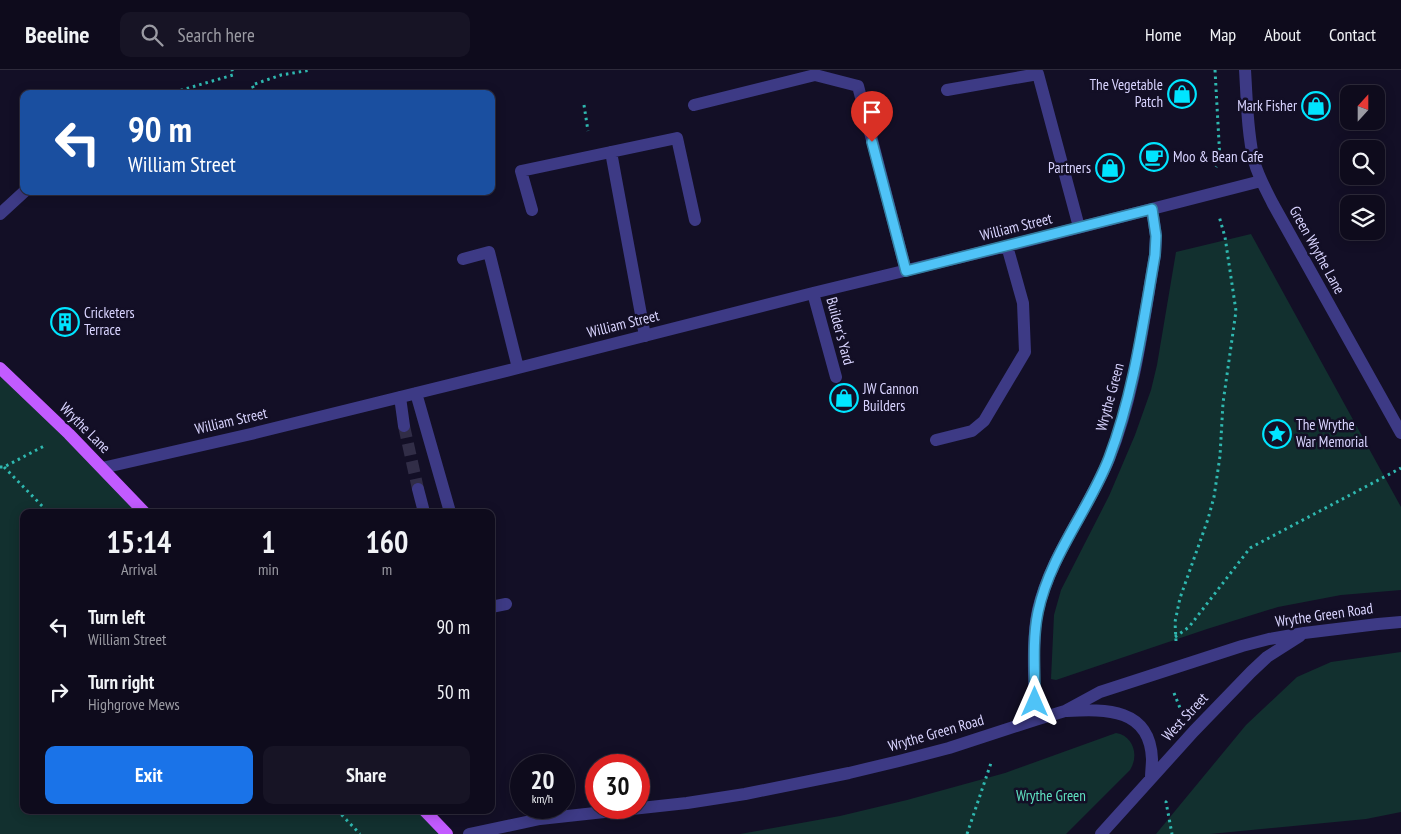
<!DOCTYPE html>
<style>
:root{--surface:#0e0b1c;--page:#171425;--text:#f1f3f6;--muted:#9b9ba3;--line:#2e2b3b;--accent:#1a73e8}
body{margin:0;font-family:"PT Sans Narrow",sans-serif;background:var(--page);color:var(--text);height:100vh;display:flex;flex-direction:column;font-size:19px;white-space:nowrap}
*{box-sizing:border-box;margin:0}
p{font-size:16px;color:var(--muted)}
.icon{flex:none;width:28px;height:28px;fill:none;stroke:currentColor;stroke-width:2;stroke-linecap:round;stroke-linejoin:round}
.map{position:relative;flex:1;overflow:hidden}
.details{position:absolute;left:20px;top:439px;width:475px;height:305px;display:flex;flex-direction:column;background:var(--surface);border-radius:10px;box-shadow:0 2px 12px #0003,0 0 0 1px var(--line)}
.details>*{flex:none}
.guide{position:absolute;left:20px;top:20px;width:475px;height:105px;border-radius:10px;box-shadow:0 2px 12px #0003,0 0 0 1px var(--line);background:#1a4fa0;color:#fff;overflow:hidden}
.needle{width:32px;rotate:21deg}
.tools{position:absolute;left:1340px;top:15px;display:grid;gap:10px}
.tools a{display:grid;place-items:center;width:45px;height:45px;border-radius:10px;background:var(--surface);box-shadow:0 2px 12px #0003,0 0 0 1px var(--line);font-size:25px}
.speed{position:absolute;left:510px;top:684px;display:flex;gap:10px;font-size:25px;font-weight:700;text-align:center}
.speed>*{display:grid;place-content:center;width:65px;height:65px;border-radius:50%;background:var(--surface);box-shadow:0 2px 12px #0003,0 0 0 1px var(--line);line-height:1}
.speed small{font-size:12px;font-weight:400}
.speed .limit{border:8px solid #d22;background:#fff;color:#111}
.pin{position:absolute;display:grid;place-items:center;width:42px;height:42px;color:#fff;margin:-51px -21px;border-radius:50% 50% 50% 0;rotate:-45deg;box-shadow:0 0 5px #0007}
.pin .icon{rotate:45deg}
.me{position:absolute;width:55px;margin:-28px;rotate:0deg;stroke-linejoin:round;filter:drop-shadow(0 0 4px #0008)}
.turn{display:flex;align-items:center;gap:18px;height:105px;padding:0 25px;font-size:22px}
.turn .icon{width:65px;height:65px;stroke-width:2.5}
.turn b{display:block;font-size:35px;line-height:42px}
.eta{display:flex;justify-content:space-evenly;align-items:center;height:85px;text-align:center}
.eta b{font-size:30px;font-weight:800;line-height:35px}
.button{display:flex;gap:10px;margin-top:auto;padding:10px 25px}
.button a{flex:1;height:58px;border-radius:10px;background:var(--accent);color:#fff;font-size:20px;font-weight:800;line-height:58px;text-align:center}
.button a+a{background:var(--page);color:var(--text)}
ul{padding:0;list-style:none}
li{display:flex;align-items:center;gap:15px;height:65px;padding:0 25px}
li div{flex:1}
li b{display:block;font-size:19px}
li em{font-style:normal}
header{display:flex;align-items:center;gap:30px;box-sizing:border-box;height:70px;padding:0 25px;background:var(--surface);border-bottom:1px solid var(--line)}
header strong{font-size:24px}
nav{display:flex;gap:28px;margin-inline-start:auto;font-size:18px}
.search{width:350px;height:45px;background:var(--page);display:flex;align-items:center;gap:12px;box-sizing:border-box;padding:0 18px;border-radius:10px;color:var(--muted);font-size:19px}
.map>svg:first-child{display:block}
.green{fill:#12302f}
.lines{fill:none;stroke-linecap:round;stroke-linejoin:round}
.minor-tunnel{stroke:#312d47;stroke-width:12;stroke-dasharray:12 6;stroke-linecap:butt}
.path{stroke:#2fb8b0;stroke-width:3;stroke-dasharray:2.5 4;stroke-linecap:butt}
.minor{stroke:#3d3a85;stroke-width:12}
.major{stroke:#c25bff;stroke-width:12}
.route-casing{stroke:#337fa1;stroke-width:12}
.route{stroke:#4fc3f7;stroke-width:9}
.labels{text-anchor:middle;stroke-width:5;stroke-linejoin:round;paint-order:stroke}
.poi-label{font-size:15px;fill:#d9d4ff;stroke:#130f26;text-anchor:start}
.street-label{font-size:15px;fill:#d9d4ff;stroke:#130f26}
.park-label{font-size:15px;fill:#5fe0c0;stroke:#130f26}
</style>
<header>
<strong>Beeline</strong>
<div class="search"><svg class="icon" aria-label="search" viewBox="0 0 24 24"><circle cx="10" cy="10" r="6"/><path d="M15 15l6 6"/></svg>Search here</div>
<nav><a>Home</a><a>Map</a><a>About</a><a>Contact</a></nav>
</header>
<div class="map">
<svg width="1401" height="764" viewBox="0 0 1401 764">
<rect width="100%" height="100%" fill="#130f26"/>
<path class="green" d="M1251,164L1401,437V520L1341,525L1278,537L1207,559L1056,610L1051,609L1054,545L1061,520L1109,426L1135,365L1151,320L1157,295L1176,182Z
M0,298L144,442H24V740H424L447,764H0Z
M1401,582V742L1366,749L1210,764H1156L1246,655L1297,607L1331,592Z
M1116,663C1134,666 1139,686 1130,700L1066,764H740L840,746L907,730L1005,703Z"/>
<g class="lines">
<path class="minor-tunnel" d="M404,356L418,419"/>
<path class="path" d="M1215,0L1220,90L1216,97
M168,24L233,5L232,0
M256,24L252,15L281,5L311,0
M584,35L588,61
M0,397H4L46,375
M4,397L48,442
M1175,567L1189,557L1250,478L1401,398
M1176,571L1175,552L1180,528L1208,449L1214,427L1220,386L1223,333L1236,241L1225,167L1219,146
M1174,623L1180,638
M1167,731L1166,732L1172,764
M337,740L360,764
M967,764L992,690"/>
<path class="minor" d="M1245,0C1247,30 1247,61 1254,91C1258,106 1266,120 1273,134L1401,363
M947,20L1038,4L1079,157
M694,35L815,5L858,16L906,201
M611,82L645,266
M532,140L521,101L677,68L695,150
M0,144L25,121
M463,189L489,182L518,298
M813,223L836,307
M416,323L450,442
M400,327L404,356
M936,370L972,361L984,351L1025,282L1023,233L1007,176
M102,398L255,363L518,298L813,223L1007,176L1261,111
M418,419L424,442
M491,537L506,534
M1067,641C1106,639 1150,638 1152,689C1152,695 1151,702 1151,708
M1035,650C1035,616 1031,573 1038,540C1051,485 1088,440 1109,389C1135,324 1143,254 1155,185L1156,166L1152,139
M469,764L540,749L687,733L745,724L849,703L899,691L949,678L1035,650L1065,641L1100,622L1242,576L1269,569L1304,563L1378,554L1401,552
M1101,764L1194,661L1251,602L1267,587L1300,566"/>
<path class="major" d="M0,298L69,364L144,442
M424,740L447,764"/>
</g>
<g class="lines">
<defs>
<path id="route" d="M872,72L906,201L1152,139L1156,166L1155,185C1143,253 1134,322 1109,388C1089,440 1050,485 1038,542C1032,571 1035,602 1035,632"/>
</defs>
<use href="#route" class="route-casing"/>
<use href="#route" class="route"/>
</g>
<defs>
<symbol id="shop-ring" viewBox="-11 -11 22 22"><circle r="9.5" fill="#130f26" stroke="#00e5ff" stroke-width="1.5"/><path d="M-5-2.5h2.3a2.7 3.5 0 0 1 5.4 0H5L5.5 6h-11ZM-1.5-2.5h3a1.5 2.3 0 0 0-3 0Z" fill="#00e5ff"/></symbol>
<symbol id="cafe-ring" viewBox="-11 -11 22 22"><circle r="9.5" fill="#130f26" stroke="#00e5ff" stroke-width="1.5"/><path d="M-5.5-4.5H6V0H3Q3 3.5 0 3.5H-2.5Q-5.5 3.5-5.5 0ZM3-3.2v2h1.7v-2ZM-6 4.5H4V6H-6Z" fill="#00e5ff"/></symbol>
<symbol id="building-ring" viewBox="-11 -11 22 22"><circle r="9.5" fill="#130f26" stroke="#00e5ff" stroke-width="1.5"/><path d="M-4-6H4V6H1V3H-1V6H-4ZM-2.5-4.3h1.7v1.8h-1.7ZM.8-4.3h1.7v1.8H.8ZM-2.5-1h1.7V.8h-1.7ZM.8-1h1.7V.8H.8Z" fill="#00e5ff"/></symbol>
<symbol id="sight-ring" viewBox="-11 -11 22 22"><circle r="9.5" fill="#130f26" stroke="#00e5ff" stroke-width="1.5"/><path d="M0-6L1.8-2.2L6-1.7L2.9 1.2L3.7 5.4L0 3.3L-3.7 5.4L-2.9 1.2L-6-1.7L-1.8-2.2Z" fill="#00e5ff"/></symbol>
</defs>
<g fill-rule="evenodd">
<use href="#shop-ring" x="1166" y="8" width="32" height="32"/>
<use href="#shop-ring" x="1300" y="20" width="32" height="32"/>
<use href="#cafe-ring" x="1138" y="71" width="32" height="32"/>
<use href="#shop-ring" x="1094" y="82" width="32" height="32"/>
<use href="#building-ring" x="49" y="236" width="32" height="32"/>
<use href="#shop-ring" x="828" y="312" width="32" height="32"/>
<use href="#sight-ring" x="1261" y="348" width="32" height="32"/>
</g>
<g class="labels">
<g class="poi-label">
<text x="1163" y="20" text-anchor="end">The Vegetable<tspan x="1163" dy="17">Patch</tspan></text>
<text x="1297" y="41" text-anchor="end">Mark Fisher</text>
<text x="1173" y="92">Moo &amp; Bean Cafe</text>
<text x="1091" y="103" text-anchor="end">Partners</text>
<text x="84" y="248">Cricketers<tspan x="84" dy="17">Terrace</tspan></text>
<text x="863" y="324">JW Cannon<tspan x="863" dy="17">Builders</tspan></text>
<text x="1296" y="360">The Wrythe<tspan x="1296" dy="17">War Memorial</tspan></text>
</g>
<g class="street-label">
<text transform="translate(1016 157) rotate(-14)" y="5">William Street</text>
<text transform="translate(1317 180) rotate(61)" y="5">Green Wrythe Lane</text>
<text transform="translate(623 254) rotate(-14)" y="5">William Street</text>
<text transform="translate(840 261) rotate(75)" y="5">Builder's Yard</text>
<text transform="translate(1110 327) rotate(-75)" y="5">Wrythe Green</text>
<text transform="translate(231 351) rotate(-13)" y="5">William Street</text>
<text transform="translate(85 358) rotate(45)" y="5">Wrythe Lane</text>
<text transform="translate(1324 545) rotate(-8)" y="5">Wrythe Green Road</text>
<text transform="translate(1185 647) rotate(-47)" y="5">West Street</text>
<text transform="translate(936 663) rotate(-16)" y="5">Wrythe Green Road</text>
</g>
<g class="park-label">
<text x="1051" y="731">Wrythe Green</text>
</g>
</g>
</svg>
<div class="tools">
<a><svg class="needle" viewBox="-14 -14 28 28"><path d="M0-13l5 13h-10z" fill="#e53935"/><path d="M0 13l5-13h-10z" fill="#9b9ba3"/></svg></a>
<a><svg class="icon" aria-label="search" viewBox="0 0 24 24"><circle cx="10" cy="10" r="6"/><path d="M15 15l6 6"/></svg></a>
<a><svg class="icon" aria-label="layers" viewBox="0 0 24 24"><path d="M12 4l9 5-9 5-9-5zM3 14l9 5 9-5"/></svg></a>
</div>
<div class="speed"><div>20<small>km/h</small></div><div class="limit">30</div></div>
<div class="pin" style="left:872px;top:72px;background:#d93025"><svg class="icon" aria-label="arrive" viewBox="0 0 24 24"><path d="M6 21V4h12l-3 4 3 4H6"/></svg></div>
<svg class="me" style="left:1035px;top:632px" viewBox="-20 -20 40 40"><path d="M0-17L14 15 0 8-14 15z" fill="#4fc3f7" stroke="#fff" stroke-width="4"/></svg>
<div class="guide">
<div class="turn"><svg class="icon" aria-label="left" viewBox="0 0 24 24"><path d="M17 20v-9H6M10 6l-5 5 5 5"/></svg><div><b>90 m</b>William Street</div></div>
</div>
<section class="details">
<div class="eta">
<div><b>15:14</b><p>Arrival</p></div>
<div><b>1</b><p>min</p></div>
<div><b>160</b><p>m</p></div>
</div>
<ul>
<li><svg class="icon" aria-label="left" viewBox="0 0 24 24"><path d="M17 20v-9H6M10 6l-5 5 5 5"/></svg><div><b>Turn left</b><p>William Street</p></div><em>90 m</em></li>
<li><svg class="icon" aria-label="right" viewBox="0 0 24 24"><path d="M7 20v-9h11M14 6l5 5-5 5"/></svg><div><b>Turn right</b><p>Highgrove Mews</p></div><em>50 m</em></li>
</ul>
<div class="button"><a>Exit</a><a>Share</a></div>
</section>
</div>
